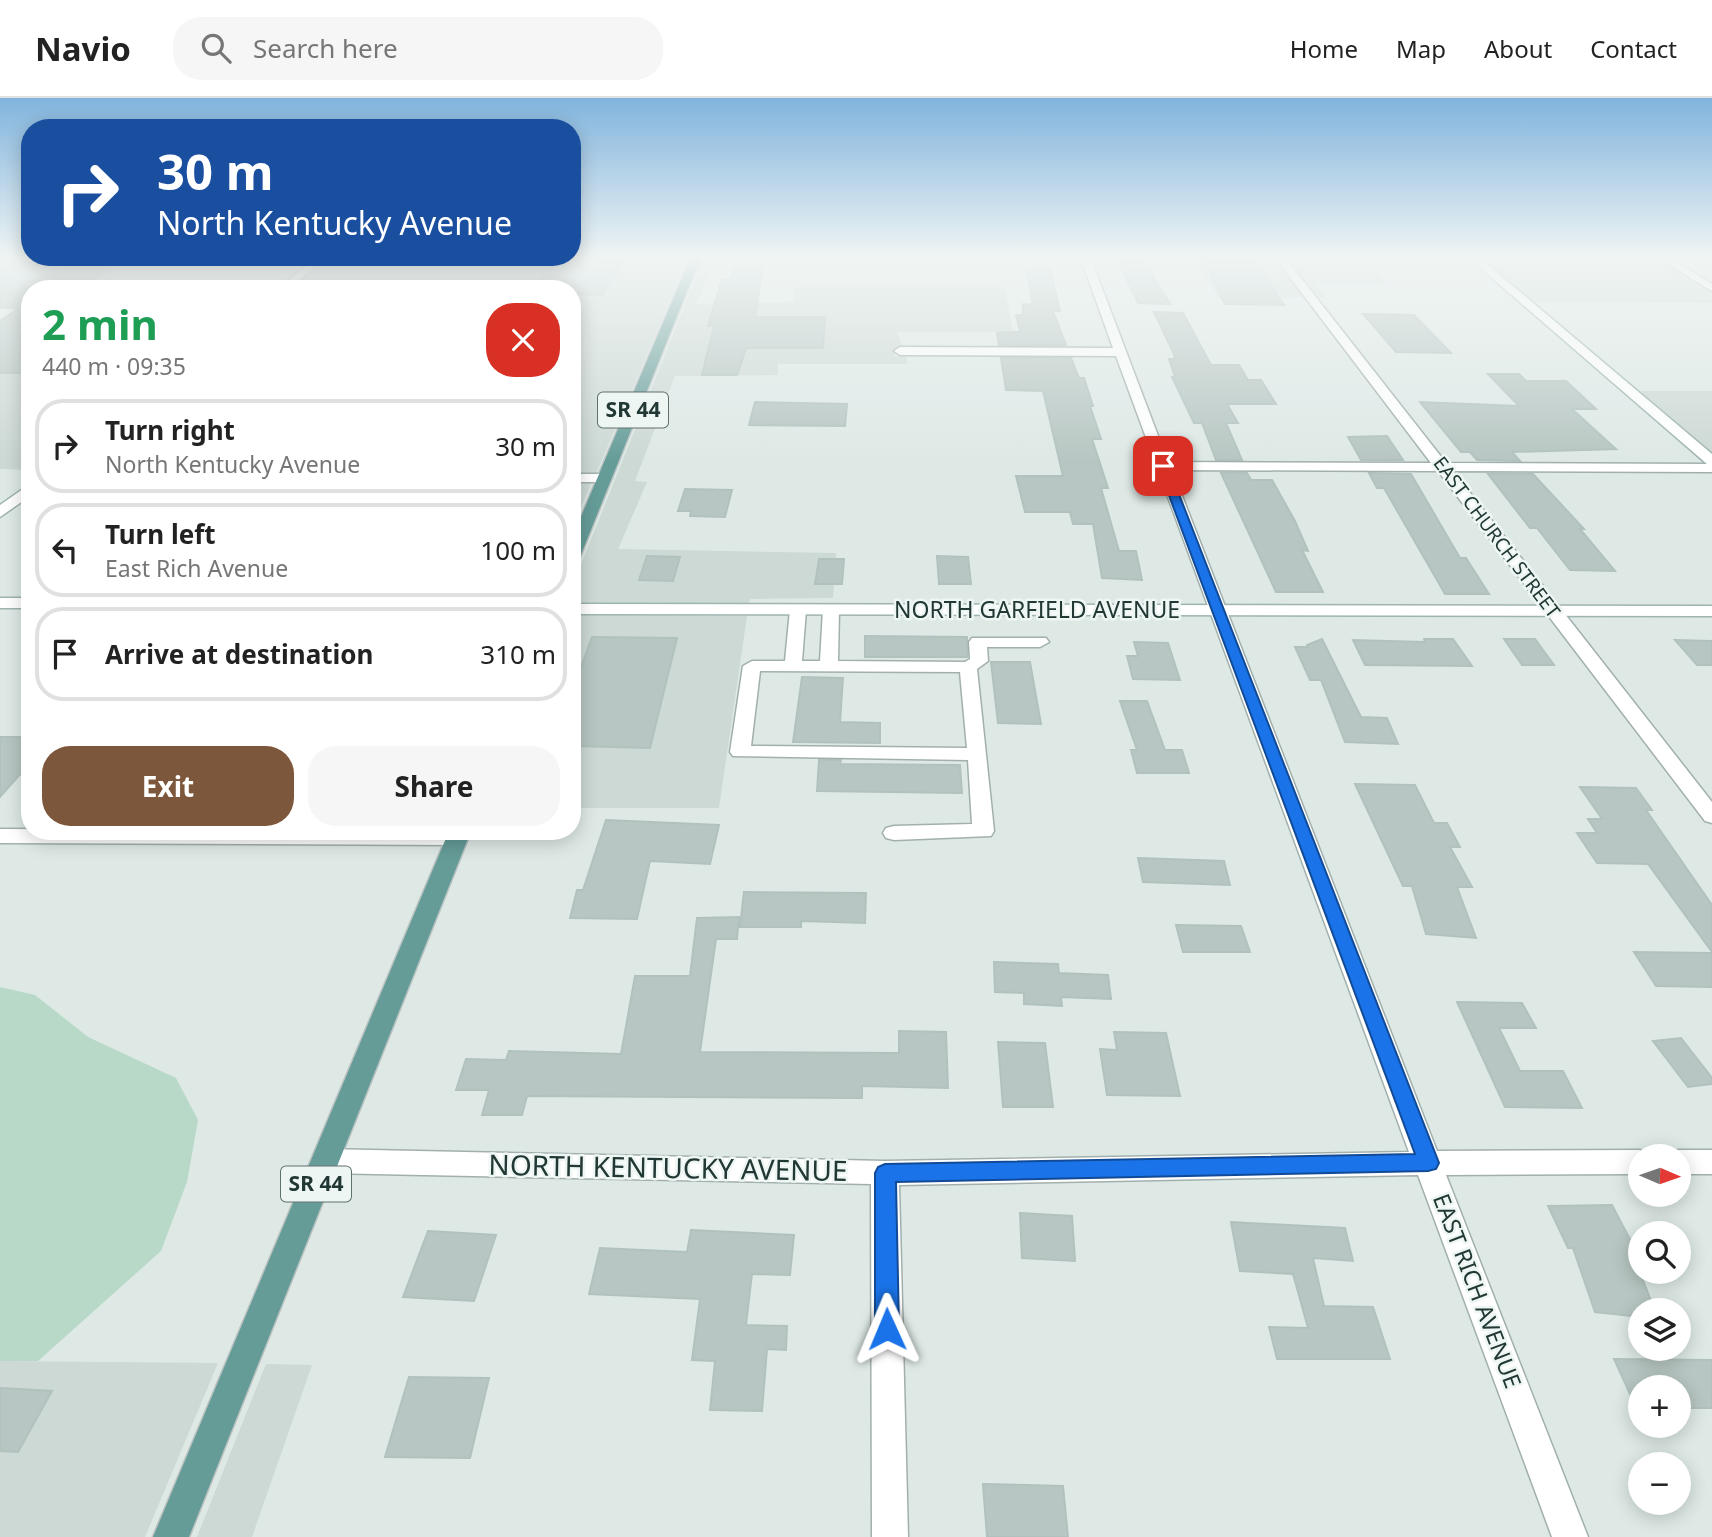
<!DOCTYPE html>
<meta charset="utf-8">
<style>
:root{--surface:#fff;--page:#f6f6f6;--text:#222;--muted:#767676;--line:#e0e0e0;--accent:#7c573c}
body{margin:0;font-family:"Noto Sans",sans-serif;background:var(--page);color:var(--text);height:100vh;display:flex;flex-direction:column;font-size:26px;white-space:nowrap}
*{box-sizing:border-box;margin:0}
p{font-size:23px;color:var(--muted)}
.icon{flex:none;width:38px;height:38px;fill:none;stroke:currentColor;stroke-width:2;stroke-linecap:round;stroke-linejoin:round}
.map{position:relative;flex:1;overflow:hidden}
.side{position:absolute;left:21px;top:182px;width:560px;height:560px;display:flex;flex-direction:column;background:var(--surface);border-radius:28px;box-shadow:0 4px 18px #0003}
.side>*{flex:none}
.top-card{position:absolute;left:21px;top:21px;width:560px;height:147px;border-radius:28px;box-shadow:0 4px 18px #0003;background:#1a4fa0;color:#fff;overflow:hidden}
.needle{width:46px;rotate:92deg}
.tools{position:absolute;left:1628px;top:1046px;display:grid;gap:14px}
.tools a{display:grid;place-items:center;width:63px;height:63px;border-radius:50%;background:var(--surface);box-shadow:0 4px 18px #0003;font-size:35px}
.pin{position:absolute;display:grid;place-items:center;width:60px;height:60px;color:#fff;margin:-30px;border-radius:14px;box-shadow:0 4px 10px #0006}
.me{position:absolute;width:77px;margin:-38px;rotate:359deg;stroke-linejoin:round;filter:drop-shadow(0 0 5px #0008)}
.turn{display:flex;align-items:center;gap:24px;height:147px;padding:0 21px;font-size:32px}
.turn .icon{width:91px;height:91px;stroke-width:2.5}
.turn b{display:block;font-size:49px;line-height:60px}
.round{display:grid;place-items:center;flex:none;width:74px;height:74px;border-radius:28px;background:var(--page)}
.summary{display:flex;align-items:center;justify-content:space-between;height:119px;padding:0 21px}
h1{font-size:42px;font-weight:700;line-height:52px;color:#1e9e55}
.button{display:flex;gap:14px;margin-top:auto;padding:14px 21px}
.button a{flex:1;height:80px;border-radius:28px;background:var(--accent);color:#fff;font-size:28px;font-weight:700;line-height:80px;text-align:center}
.button a+a{background:var(--page);color:var(--text)}
ul{padding:0;list-style:none}
li{display:flex;align-items:center;gap:21px;height:94px;margin:0 14px 10px;padding:0 7px;border:4px solid var(--line);border-radius:28px}
li div{flex:1}
li b{display:block;font-size:26px}
li em{font-style:normal}
header{display:flex;align-items:center;gap:42px;box-sizing:border-box;height:98px;padding:0 35px;background:var(--surface);border-bottom:2px solid var(--line)}
header strong{font-size:33px}
nav{display:flex;gap:38px;margin-inline-start:auto;font-size:24px}
.search{width:490px;height:63px;background:var(--page);display:flex;align-items:center;gap:18px;box-sizing:border-box;padding:0 24px;border-radius:28px;color:var(--muted);font-size:26px}
.map>svg:first-child{display:block}
.built{fill:#cdd9d5}
.green{fill:#b8d9c7}
.building{fill:#b7c6c2;stroke:#b1c2be;stroke-width:2}
.lines{fill:none;stroke-linecap:round;stroke-linejoin:round}
.street-casing{stroke:#a2b0ad;stroke-width:3}
.secondary-casing{stroke:#9eb4b0;stroke-width:3}
.primary-casing{stroke:#bcc3c2;stroke-width:3}
.street{fill:#fff;fill-rule:evenodd}
.secondary{fill:#fff;fill-rule:evenodd}
.primary{fill:#659c98;fill-rule:evenodd}
.route{fill:#1a73e8;stroke:#114b97;stroke-width:2}
.labels{text-anchor:middle;stroke-width:5;stroke-linejoin:round;paint-order:stroke}
.far-street-label{font-size:19px;fill:#213835;stroke:#eef6f3}
.shield{fill:#eef6f3;stroke:#5e716e;stroke-width:2}
.shield-label{font-size:21px;font-weight:bold;fill:#213835}
.street-label{font-size:23px;fill:#213835;stroke:#eef6f3}
.near-street-label{font-size:28px;fill:#213835;stroke:#eef6f3}
</style>
<header>
<strong>Navio</strong>
<div class="search"><svg class="icon" aria-label="search" viewBox="0 0 24 24"><circle cx="10" cy="10" r="6"/><path d="M15 15l6 6"/></svg>Search here</div>
<nav><a>Home</a><a>Map</a><a>About</a><a>Contact</a></nav>
</header>
<div class="map">
<svg width="1712" height="1439" viewBox="0 0 1712 1439">
<rect width="100%" height="100%" fill="#dee9e6"/>
<path class="built" d="M326,161H688L596,376H572V191H290Z
M703,161H715L696,206L793,204L795,189H1005L1013,234H897L904,253H894V258L906,259L908,266H778V277L675,278L635,383L647,384L618,451L836,455L833,500L750,501L749,506L572,505V489Z
M1192,161H1273L1303,199L1219,200Z
M1287,161H1469L1484,173H1375L1387,186H1316L1325,199H1319Z
M1475,161H1666L1712,190V205L1525,204Z
M30,226V372L0,371V244Z
M1630,293H1712V364Z
M572,384H592L572,431Z
M572,517L747,518L719,710H572Z
M0,1263L218,1265L145,1439H0Z
M266,1266L312,1267L252,1439H197Z"/>
<path class="green" d="M0,889L35,897L88,939L176,980L198,1022L187,1084L161,1153L38,1263H0Z"/>
<path class="building" d="M8,161H127L79,191H30V275H0V223L19,210H0V166Z
M552,161H625L602,197L572,196V191H535Z
M1117,161H1146L1153,178L1170,206L1138,205Z
M1202,161H1254L1284,207L1225,206Z
M734,168H763L755,219H825L823,250H746L737,277H702L714,228H708L719,191L722,182L731,181Z
M1026,172H1050L1060,213H1053L1066,247H999L997,235L1020,234L1016,217H1023V206L1033,207Z
M1154,214L1183,215L1211,267H1239L1248,282H1261L1276,306H1227L1238,325H1226L1242,362H1216L1202,325H1194L1172,279H1175L1169,261H1175L1174,256Z
M1363,216L1414,217L1451,255L1396,254Z
M1001,260H1071L1079,280H1084L1093,308H1090L1101,341H1092L1108,390H1101L1119,453H1136L1142,482L1102,480L1093,426H1073L1070,414H1025L1016,378H1063L1043,293L1006,292Z
M1488,276H1519L1526,283H1566L1596,311H1572L1616,351L1512,354L1520,363L1477,362L1470,354H1461L1420,304L1519,308Z
M755,304L847,306L845,328L749,327Z
M1387,338L1403,362H1361L1348,339Z
M1221,375H1247L1251,382H1272L1295,423L1308,453L1302,452L1323,494H1276Z
M1369,375L1411,376L1460,460H1466L1489,496H1445L1384,390H1377Z
M1488,376H1533L1584,431H1580L1615,473L1570,472L1537,430H1530Z
M685,391L732,392L725,419L690,418L691,413H678Z
M647,458L680,459L673,483L639,482Z
M937,458L968,459L971,486H939Z
M819,461H844L842,486H815Z
M865,538L967,539V559H865Z
M592,539L677,540L650,650L572,648V594Z
M1322,541L1361,619L1387,620L1398,646L1345,644L1321,582H1310L1295,549H1308L1307,547Z
M1424,541H1453L1472,568L1365,567L1353,542L1425,544Z
M1504,541H1535L1554,567H1522Z
M1675,542L1712,543V567H1697Z
M1134,544L1168,545L1180,582L1133,581L1127,558H1138Z
M991,564H1030L1041,626L998,625Z
M802,579L843,580L840,624L880,625V645L793,644Z
M1120,603H1147L1165,652H1182L1189,675H1137L1131,652H1137Z
M0,639H30V665L0,699Z
M819,662H841L840,666L960,667L962,695L817,693Z
M1355,686L1415,687L1434,725H1447L1460,749H1450L1472,789H1457L1476,840L1426,836L1412,788H1403Z
M1580,689L1636,690L1652,712H1646L1712,807V854L1648,766L1597,765L1577,735H1597L1588,721H1602Z
M606,722L719,727L710,766L650,763L637,821L570,820L577,792H583Z
M1138,760L1224,763L1230,787L1143,784Z
M744,794L866,795L865,825L801,823V829H740Z
M739,819L737,841H716L700,954L899,955V933L946,934L948,990L862,988V1000L527,998L522,1017H482L489,992H456L466,961L506,962L509,953L621,956L635,878H690L697,820Z
M1176,827L1241,828L1250,854H1183Z
M1634,854L1712,855V889L1656,888Z
M994,864L1058,866L1059,875L1108,877L1111,901L1061,899L1062,908L1024,906V895L995,894Z
M1457,904L1522,905L1536,930H1499L1520,973H1563L1582,1010L1505,1009Z
M1114,934L1166,935L1180,998L1107,997L1100,951L1117,952Z
M1681,940L1712,980V986L1688,989L1653,943Z
M998,944L1045,945L1053,1009H1003Z
M1612,1107L1634,1149H1630L1655,1213H1640V1219L1595,1214L1573,1150H1568L1548,1108Z
M1020,1115L1072,1118L1075,1163L1022,1160Z
M1231,1124L1345,1130L1353,1163L1313,1160L1324,1208L1373,1209L1390,1261H1277L1269,1229L1308,1230L1293,1176L1240,1173Z
M691,1132L794,1137L790,1177L752,1176L746,1227L787,1228L786,1252L767,1251L762,1313L710,1312L715,1263L692,1262L700,1201L589,1196L600,1150L687,1154Z
M428,1133L496,1137L474,1203L403,1199Z
M1614,1261L1712,1262V1310H1678V1290H1640V1309H1636Z
M409,1279L489,1280L470,1360L385,1359Z
M0,1290L52,1293L18,1354L0,1353Z
M983,1386L1063,1388L1068,1439H987Z"/>
<g class="lines">
<defs>
<path id="street" d="M1081,161H1091L1168,364L1431,365L1276,161H1286L1446,365L1712,366V374L1453,373L1712,704V725L1705,723L1438,373L1172,372L1437,1053L1640,1052L1651,1059H1640V1076L1446,1077L1588,1439H1552L1418,1077L899,1087L908,1439H872L871,1086L325,1075L315,1071L311,1063L315,1055L325,1051L885,1063L1409,1054L1116,258L900,257L894,253L900,249L1113,250Z
M1659,161H1671L1712,186V193Z
M572,376H605L612,380L605,384H572Z
M798,507L806,512L802,563H820L823,512L831,507L839,512L838,563L965,564L970,561L969,544L972,540H1046L1049,544L1040,549H987L988,563L977,571L994,733L991,738L894,742L886,740L883,735L886,730L894,728L972,726L968,662L733,658L730,654L743,568L752,563H785L790,512ZM760,573L960,574L967,650L751,648Z
M0,731L457,733L465,735L468,740L465,745L457,747L0,745Z
M1678,1052H1712V1076H1678V1059H1667Z"/>
<path id="secondary" d="M313,161H324L290,191H278Z
M1470,161H1481L1712,356V367L1707,366Z
M30,386V398L0,419V407Z
M0,500H30V510H0Z
M572,506L1712,508V518L572,516Z"/>
<path id="primary" d="M690,161H700L580,459L572,464V440Z
M449,733H471L189,1439H153Z"/>
</defs>
<use href="#street" class="street-casing"/>
<use href="#secondary" class="secondary-casing"/>
<use href="#primary" class="primary-casing"/>
<use href="#street" class="street"/>
<use href="#secondary" class="secondary"/>
<use href="#primary" class="primary"/>
</g>
<linearGradient id="sky" x2="0" y2="1"><stop stop-color="#81b4dd"/><stop offset="0.44" stop-color="#f0f5f4"/><stop offset="1" stop-color="#f0f5f4" stop-opacity="0"/></linearGradient>
<rect width="1712" height="363" fill="url(#sky)"/>
<path class="route" d="M1163,365L1168,368L1439,1065L1436,1071L1428,1073L896,1084L899,1231L895,1239L887,1242L879,1239L875,1231V1075L878,1069L885,1066L1415,1056L1158,368Z"/>
<g class="labels">
<g class="far-street-label">
<text transform="translate(1497 439) rotate(53)" y="7">EAST CHURCH STREET</text>
</g>
<g class="shield">
<rect x="598" y="294.5" width="70" height="35" rx="5"/>
<rect x="281" y="1068.5" width="70" height="35" rx="5"/>
</g>
<g class="shield-label">
<text x="633" y="319">SR 44</text>
<text x="316" y="1093">SR 44</text>
</g>
<g class="street-label">
<text x="1037" y="520">NORTH GARFIELD AVENUE</text>
<text transform="translate(1477 1193) rotate(69)" y="8">EAST RICH AVENUE</text>
</g>
<g class="near-street-label">
<text transform="translate(668 1070) rotate(1)" y="10">NORTH KENTUCKY AVENUE</text>
</g>
</g>
</svg>
<div class="tools">
<a><svg class="needle" viewBox="-14 -14 28 28"><path d="M0-13l5 13h-10z" fill="#e53935"/><path d="M0 13l5-13h-10z" fill="#767676"/></svg></a>
<a><svg class="icon" aria-label="search" viewBox="0 0 24 24"><circle cx="10" cy="10" r="6"/><path d="M15 15l6 6"/></svg></a>
<a><svg class="icon" aria-label="layers" viewBox="0 0 24 24"><path d="M12 4l9 5-9 5-9-5zM3 14l9 5 9-5"/></svg></a>
<a>+</a>
<a>−</a>
</div>
<div class="pin" style="left:1163px;top:368px;background:#d93025"><svg class="icon" aria-label="arrive" viewBox="0 0 24 24"><path d="M6 21V4h12l-3 4 3 4H6"/></svg></div>
<svg class="me" style="left:887px;top:1231px" viewBox="-20 -20 40 40"><path d="M0-17L14 15 0 8-14 15z" fill="#1a73e8" stroke="#fff" stroke-width="4"/></svg>
<div class="top-card">
<div class="turn"><svg class="icon" aria-label="right" viewBox="0 0 24 24"><path d="M7 20v-9h11M14 6l5 5-5 5"/></svg><div><b>30 m</b>North Kentucky Avenue</div></div>
</div>
<section class="side">
<div class="summary"><div><h1>2 min</h1><p>440 m · 09:35</p></div><a class="round" style="background:#d93025;color:#fff"><svg class="icon" aria-label="close" viewBox="0 0 24 24"><path d="M6 6l12 12M18 6L6 18"/></svg></a></div>
<ul>
<li><svg class="icon" aria-label="right" viewBox="0 0 24 24"><path d="M7 20v-9h11M14 6l5 5-5 5"/></svg><div><b>Turn right</b><p>North Kentucky Avenue</p></div><em>30 m</em></li>
<li><svg class="icon" aria-label="left" viewBox="0 0 24 24"><path d="M17 20v-9H6M10 6l-5 5 5 5"/></svg><div><b>Turn left</b><p>East Rich Avenue</p></div><em>100 m</em></li>
<li><svg class="icon" aria-label="arrive" viewBox="0 0 24 24"><path d="M6 21V4h12l-3 4 3 4H6"/></svg><div><b>Arrive at destination</b></div><em>310 m</em></li>
</ul>
<div class="button"><a>Exit</a><a>Share</a></div>
</section>
</div>
